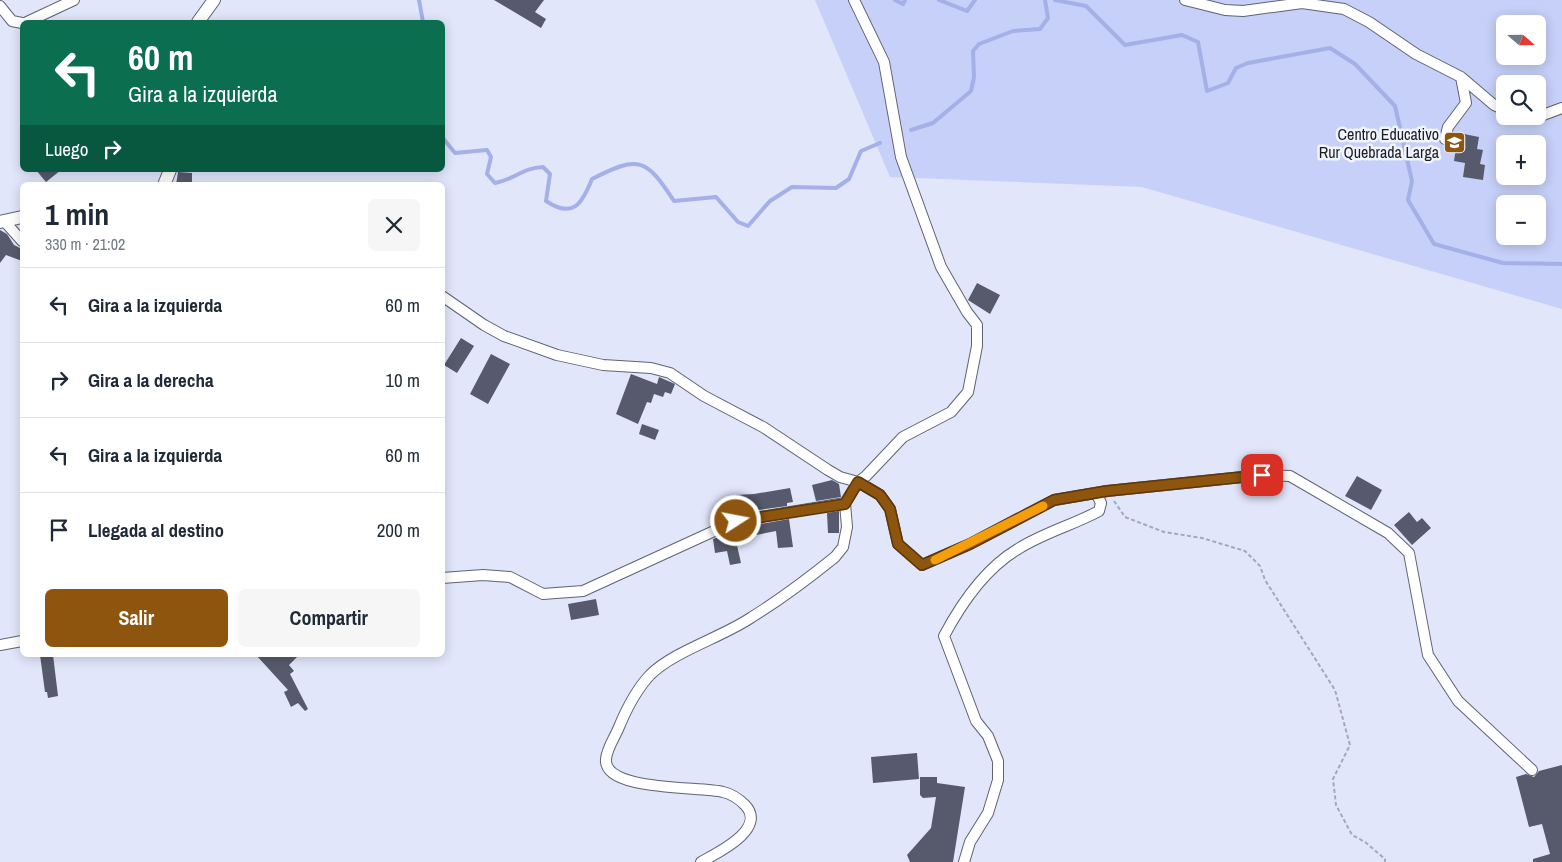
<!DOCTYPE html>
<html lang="es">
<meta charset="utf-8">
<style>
:root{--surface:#fff;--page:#f6f6f7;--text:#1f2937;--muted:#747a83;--line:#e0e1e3;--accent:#8e550e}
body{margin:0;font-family:"Archivo Narrow",sans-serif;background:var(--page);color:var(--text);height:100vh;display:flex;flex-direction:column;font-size:19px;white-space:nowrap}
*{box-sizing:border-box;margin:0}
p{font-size:16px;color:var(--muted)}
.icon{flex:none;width:28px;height:28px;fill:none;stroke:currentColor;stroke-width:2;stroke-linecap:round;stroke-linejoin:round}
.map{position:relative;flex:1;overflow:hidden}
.panel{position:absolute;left:20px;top:182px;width:425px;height:475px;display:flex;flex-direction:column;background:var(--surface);border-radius:8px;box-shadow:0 2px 12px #0003}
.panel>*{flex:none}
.guide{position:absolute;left:20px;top:20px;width:425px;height:152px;border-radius:8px;box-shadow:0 2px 12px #0003;background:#0b6e4f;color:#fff;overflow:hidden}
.needle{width:32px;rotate:110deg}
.fabs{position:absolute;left:1496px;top:15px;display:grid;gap:10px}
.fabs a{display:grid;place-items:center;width:50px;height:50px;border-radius:8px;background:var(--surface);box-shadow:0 2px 12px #0003;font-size:25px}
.pin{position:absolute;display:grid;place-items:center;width:42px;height:42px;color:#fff;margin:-21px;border-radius:10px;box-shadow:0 2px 8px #0006}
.me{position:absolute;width:55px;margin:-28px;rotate:79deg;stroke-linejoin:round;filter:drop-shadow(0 0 4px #0008)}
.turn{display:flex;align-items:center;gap:18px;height:105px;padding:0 25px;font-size:22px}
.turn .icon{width:65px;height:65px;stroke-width:2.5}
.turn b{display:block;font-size:35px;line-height:42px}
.then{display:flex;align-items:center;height:48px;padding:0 25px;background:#0003;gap:10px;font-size:19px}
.round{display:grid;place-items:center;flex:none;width:52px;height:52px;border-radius:8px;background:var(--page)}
.overview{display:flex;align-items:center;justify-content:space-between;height:85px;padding:0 25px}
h1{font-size:30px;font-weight:800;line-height:38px}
.primary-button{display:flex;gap:10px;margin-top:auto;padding:10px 25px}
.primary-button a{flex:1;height:58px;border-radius:8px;background:var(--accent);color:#fff;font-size:20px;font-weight:800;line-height:58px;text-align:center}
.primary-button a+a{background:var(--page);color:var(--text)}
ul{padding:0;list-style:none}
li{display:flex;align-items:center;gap:15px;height:75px;padding:0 25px;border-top:1px solid var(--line)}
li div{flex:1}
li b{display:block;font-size:19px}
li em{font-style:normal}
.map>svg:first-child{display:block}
.green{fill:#c6d0f8;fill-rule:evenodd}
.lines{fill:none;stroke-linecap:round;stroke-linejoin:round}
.stream{stroke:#a4b0e7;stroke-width:4}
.building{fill:#565a6c}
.minor-casing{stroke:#5e6375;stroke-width:12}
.tertiary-casing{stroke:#5e6375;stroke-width:14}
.path{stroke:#a4a8b9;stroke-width:2;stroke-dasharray:4 2.5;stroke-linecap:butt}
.minor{stroke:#fff;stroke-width:10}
.tertiary{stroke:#fff;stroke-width:12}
.route-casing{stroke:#5c3709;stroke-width:12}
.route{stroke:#8e550e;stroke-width:9}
.slow{stroke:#f59e0b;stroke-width:9}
.labels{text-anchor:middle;stroke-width:5;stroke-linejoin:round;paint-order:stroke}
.poi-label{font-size:16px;fill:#1a1c24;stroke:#f2f4fc;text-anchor:end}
</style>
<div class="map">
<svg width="1562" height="862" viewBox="0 0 1562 862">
<rect width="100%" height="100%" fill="#e1e6fb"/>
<path class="green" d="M815,0H1562V309L1142,187L890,177ZM1505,24H1538V56H1505ZM1505,84H1538V116H1505ZM1505,144H1538V176H1505ZM1505,204H1538V236H1505Z"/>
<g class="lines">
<path class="stream" d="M419,0L423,22
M895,0L903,4L905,0
M939,0L967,11L975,0
M1055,0L1086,6L1125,45L1182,35L1198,42L1207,91L1228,83L1236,68L1248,63L1330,48L1355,64L1395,106L1412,181L1408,200L1434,244L1503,263L1562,264
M911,130L933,123L971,91L974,77L973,51L979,44L1013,31L1040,29L1048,18L1045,0
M442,137L455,153L487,150L491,157L487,174L495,183C516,179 522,168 543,167L550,174L546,201C573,219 582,204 592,179C639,155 646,158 674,201L716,197L738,222L748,226L770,201L792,187L836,188L849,179L861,151L880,143"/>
</g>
<path class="building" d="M494,0H544L535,12L546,19L541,28Z
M1459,133L1479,137L1477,149L1483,150L1480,164L1485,165L1483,180L1463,177L1465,163L1454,161L1456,148L1461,142Z
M36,170H61L46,182Z
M178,172L192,173V185H176Z
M0,230L7,234L14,245L22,249V261L6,255L0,263Z
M977,283L1000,295L990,314L968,300Z
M461,338L474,346L457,373L444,365Z
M491,354L510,364L488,404L470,394Z
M631,374L657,384L659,377L675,384L671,394L665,392L663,397L654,394L651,403L647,402L638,424L616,414Z
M642,424L659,430L655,440L639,434Z
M1357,476L1382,490L1371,510L1345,496Z
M832,480L839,484L841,497L816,501L812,485Z
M790,488L793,502L787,503V506L752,511L751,506L737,508L736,495L754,494Z
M839,511V533H828L827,513Z
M1409,512L1417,522L1422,518L1431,528L1412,545L1394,525Z
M789,519L793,547L778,548L776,531L756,535L754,525Z
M734,532L741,563L730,565L727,551L715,553L713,539Z
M596,599L599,615L571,620L568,604Z
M40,655H53L58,696L48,698L47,692H45Z
M256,655H299L289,665L294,671L290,674L308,709L305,711L298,703L291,707L284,692L288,690Z
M917,753L919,779L873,783L871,757Z
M1562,765V862H1533V859L1550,854L1542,824L1529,827L1516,777L1526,774L1534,777L1539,771Z
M920,777H937V783L965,787L953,862H910L907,855L931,828L936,797L923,798L920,795Z"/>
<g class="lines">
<defs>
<path id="minor" d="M1185,0L1225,10L1243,11L1302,3L1344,9L1369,22L1416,54L1461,77L1494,105L1505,110
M0,6L12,21L22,23
M27,22L74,0
M1518,116L1535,118L1562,108
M1454,141L1445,139L1448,127L1466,103L1461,77
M5,222L22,241
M442,296L484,325L504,336L557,355L603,365L651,368L670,373L704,396L763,427L828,470L840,477L858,482L866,476L903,437L951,412L968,392L977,346V325L967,312L941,267L901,157L884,62L854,0
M442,578L483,575L510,577L543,594L583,591L736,521L845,503
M0,645L22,641
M701,862C717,853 768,829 745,805C739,799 732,794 723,792C702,786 603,792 606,759C607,748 615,737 619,727C626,710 637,689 650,675C674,651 723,637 752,617C781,599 809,578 835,557L843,547L847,527L845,503L858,482L880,495L890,509L898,544L922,565L970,544L1054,500L1107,491L1262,475L1290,476L1388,533L1409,553L1428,655L1458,701L1532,770
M964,862L970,842L988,813L998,780V761L988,736L976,721L944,636C961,604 986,568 1018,549C1043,533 1073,525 1099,511L1101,503L1096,493"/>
<path id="tertiary" d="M198,22L214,0
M164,185L170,170
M0,222L22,217"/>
</defs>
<use href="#minor" class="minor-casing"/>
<use href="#tertiary" class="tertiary-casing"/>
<path class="path" d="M1114,501L1125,517L1164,532L1202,538L1245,551L1260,566L1265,580L1335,690L1350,745L1333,779L1336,805L1352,835L1365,842L1385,859V862"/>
<use href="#minor" class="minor"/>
<use href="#tertiary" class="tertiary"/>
</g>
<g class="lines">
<defs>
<path id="route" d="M736,521L845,504L858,482L880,495L890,509L898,544L922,565L970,544L1054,500L1107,491L1262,475"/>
</defs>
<use href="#route" class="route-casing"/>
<use href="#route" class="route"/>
<path class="slow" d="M935,560L1043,506"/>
</g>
<defs>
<symbol id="school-square" viewBox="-11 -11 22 22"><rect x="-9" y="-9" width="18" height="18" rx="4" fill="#8e550e" stroke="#f2f4fc"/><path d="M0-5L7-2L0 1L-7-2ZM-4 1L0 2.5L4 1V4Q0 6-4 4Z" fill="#fff"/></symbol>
</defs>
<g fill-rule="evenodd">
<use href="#school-square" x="1442" y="130" width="25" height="25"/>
</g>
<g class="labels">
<g class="poi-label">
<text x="1439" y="140">Centro Educativo<tspan x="1439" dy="18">Rur Quebrada Larga</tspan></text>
</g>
</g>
</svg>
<div class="fabs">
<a><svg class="needle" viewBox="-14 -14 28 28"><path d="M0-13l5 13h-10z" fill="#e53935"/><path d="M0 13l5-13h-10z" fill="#747a83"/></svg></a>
<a><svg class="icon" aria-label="search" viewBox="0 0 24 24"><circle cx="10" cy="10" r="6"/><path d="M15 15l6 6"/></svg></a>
<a>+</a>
<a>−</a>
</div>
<div class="pin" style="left:1262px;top:475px;background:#d93025"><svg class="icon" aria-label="arrive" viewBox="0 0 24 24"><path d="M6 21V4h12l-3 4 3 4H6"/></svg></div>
<svg class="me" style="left:736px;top:521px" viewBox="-20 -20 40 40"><circle r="17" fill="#8e550e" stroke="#fff" stroke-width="3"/><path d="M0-11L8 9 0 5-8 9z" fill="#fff"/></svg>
<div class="guide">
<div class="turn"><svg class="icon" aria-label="left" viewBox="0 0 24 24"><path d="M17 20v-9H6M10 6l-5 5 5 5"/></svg><div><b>60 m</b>Gira a la izquierda</div></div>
<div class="then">Luego<svg class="icon" aria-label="right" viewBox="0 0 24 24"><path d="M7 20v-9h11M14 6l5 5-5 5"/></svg></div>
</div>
<section class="panel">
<div class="overview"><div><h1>1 min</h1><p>330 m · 21:02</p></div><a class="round"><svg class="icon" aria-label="close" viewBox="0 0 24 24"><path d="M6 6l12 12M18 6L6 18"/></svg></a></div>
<ul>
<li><svg class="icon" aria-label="left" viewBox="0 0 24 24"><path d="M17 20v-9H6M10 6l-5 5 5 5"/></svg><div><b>Gira a la izquierda</b></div><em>60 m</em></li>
<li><svg class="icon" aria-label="right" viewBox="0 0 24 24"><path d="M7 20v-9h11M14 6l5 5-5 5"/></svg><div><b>Gira a la derecha</b></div><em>10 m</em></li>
<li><svg class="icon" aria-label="left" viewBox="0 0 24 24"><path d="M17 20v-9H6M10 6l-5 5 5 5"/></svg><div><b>Gira a la izquierda</b></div><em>60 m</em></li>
<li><svg class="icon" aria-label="arrive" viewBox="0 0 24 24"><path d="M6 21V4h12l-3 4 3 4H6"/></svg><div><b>Llegada al destino</b></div><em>200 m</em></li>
</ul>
<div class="primary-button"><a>Salir</a><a>Compartir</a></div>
</section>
</div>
